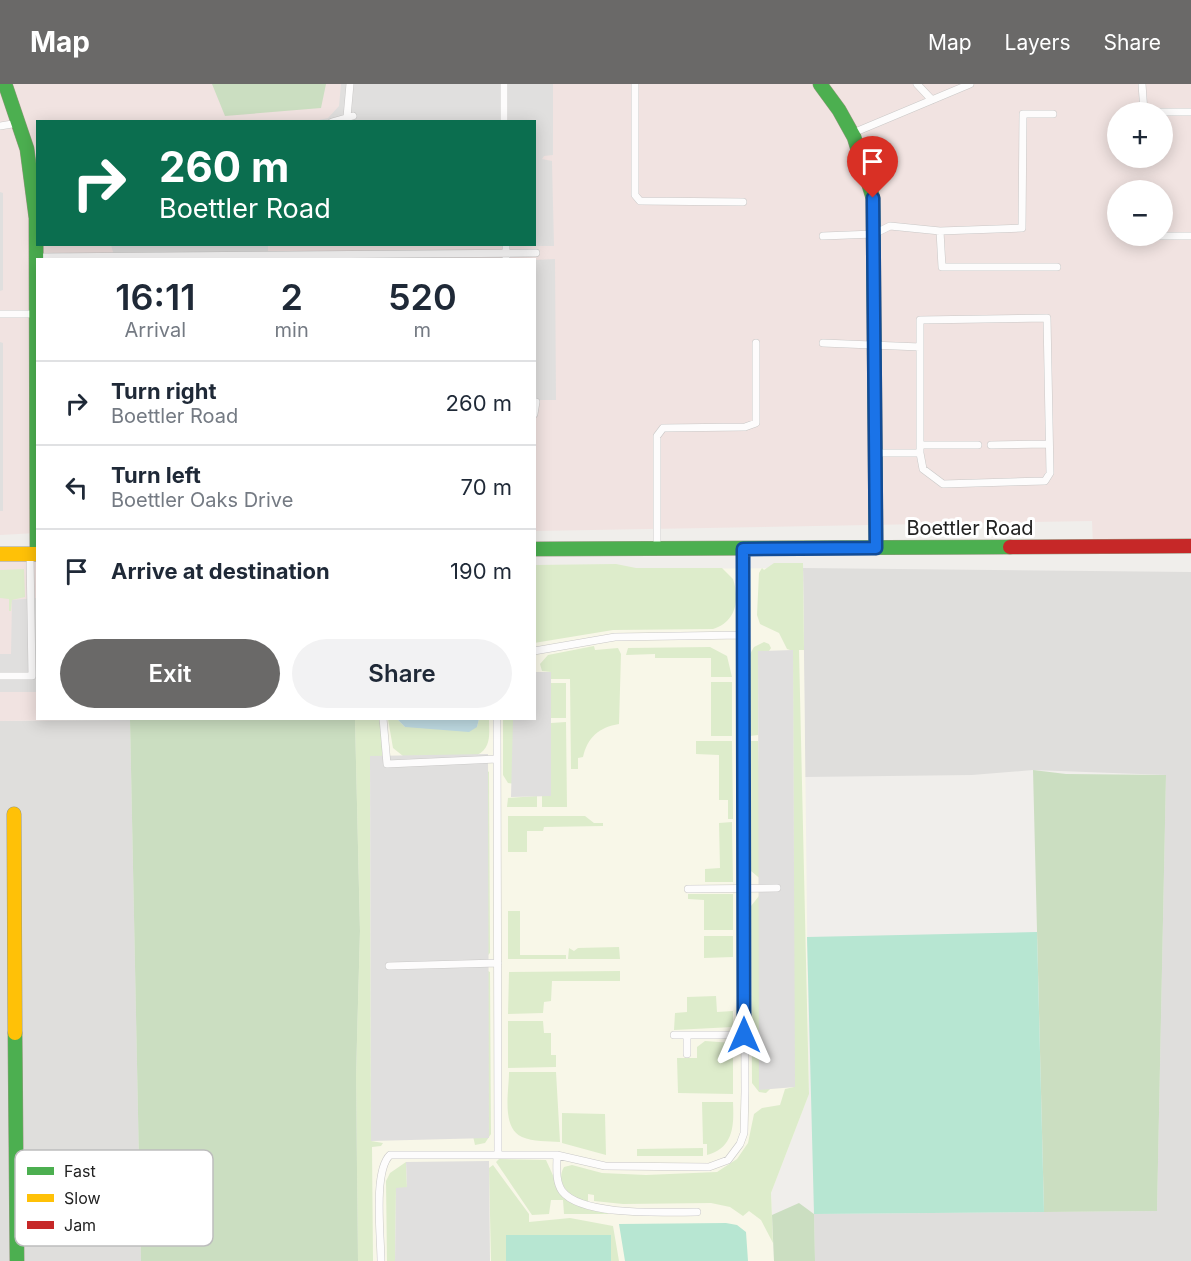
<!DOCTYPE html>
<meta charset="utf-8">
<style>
:root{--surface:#fff;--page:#f2f2f3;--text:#1f2937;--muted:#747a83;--line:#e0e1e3;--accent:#6a6968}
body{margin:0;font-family:Inter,sans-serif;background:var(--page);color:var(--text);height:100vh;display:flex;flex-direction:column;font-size:22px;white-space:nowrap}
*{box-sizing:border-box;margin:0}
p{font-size:20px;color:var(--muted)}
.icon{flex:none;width:33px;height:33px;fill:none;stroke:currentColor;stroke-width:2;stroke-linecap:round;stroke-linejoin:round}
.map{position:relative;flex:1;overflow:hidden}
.drawer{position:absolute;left:36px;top:174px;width:500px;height:462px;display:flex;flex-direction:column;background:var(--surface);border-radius:0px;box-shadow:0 3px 15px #0003}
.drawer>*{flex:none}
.banner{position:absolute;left:36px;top:36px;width:500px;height:126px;border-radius:0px;box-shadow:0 3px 15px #0003;background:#0b6e4f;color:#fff;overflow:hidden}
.fabs{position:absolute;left:1107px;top:18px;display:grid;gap:12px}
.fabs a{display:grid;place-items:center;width:66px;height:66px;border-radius:50%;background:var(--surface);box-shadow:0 3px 15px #0003;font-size:30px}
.pin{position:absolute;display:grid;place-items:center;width:51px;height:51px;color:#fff;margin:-62px -26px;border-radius:50% 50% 50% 0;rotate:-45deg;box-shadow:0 0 6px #0007}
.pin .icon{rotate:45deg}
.me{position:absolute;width:66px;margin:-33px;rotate:0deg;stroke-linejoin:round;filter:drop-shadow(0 0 4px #0008)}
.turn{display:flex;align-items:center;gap:21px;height:126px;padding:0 24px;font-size:27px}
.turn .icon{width:78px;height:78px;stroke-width:2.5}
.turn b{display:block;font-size:42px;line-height:51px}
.eta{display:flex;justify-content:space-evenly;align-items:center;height:102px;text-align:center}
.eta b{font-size:36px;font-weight:600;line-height:42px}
.cta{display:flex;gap:12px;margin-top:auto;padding:12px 24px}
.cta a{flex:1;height:69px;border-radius:36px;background:var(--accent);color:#fff;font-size:24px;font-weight:600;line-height:69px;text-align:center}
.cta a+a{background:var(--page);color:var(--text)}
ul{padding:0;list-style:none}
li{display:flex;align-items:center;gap:18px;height:84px;padding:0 24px;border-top:2px solid var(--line)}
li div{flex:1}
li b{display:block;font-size:22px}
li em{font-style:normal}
header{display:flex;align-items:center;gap:36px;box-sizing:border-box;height:84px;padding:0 30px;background:var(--accent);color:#fff}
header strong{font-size:28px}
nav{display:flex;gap:33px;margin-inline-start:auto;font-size:21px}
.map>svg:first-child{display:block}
.residential{fill:#dfdedc}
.commercial{fill:#f1e3e1;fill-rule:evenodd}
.education{fill:#f8f7e8}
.grass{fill:#ddeccb}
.forest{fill:#cbdec1}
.pitch{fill:#b7e6d2}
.parking{fill:#e0dfde}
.water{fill:#bfdbe3}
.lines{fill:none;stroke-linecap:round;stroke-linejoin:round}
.lane-casing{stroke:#c9c8c7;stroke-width:8}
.fast-casing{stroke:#999a82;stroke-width:15}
.slow-casing{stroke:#999a82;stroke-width:15}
.jam-casing{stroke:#999a82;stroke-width:15}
.lane{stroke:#fdfcfc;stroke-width:7}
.fast{stroke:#4caf50;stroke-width:14}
.slow{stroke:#ffc107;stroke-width:14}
.jam{stroke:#c62828;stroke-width:14}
.route-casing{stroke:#114b97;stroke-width:15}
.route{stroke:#1a73e8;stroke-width:10}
.labels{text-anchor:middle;stroke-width:6;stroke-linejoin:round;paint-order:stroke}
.street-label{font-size:20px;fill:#222;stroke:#fff}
.key{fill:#fff;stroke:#bdbdbd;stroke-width:1.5}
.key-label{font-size:16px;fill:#222}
</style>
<header>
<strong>Map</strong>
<nav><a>Map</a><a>Layers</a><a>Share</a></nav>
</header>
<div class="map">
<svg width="1191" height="1177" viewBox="0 0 1191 1177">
<rect width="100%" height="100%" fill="#f0eeeb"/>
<path class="residential" d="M803,484L1191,488V1177H815L814,1130L1157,1127L1166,691L1033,686L972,691L805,693Z
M130,636L141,1177H0V637Z"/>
<path class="commercial" d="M0,0H1191V462H1093L1092,437L534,447V176H38L37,449L0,451ZM1118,28H1162V74H1118ZM38,38H534V160H38ZM1118,106H1162V152H1118Z
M0,470H37L38,634L158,635L0,637Z"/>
<path class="education" d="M803,484L809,1010L771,1109L774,1177H358L355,635L534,634V486Z"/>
<path class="grass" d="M774,479H803L804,566H799L809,1010L771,1109L773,1159L761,1136L749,1127L743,1132L730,1123L711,1119L623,1120L594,1117V1111L588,1110V1118C572,1115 554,1100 564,1083L572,1081L602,1089L646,1091L717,1088L737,1075L748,1059L754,1030L762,1024L780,1021L785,1005L794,1003L793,567L787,565L779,549L760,540L757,531L759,489L762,484L764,486Z
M616,480L636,484H722L733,495C740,516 736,538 713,545L613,546L534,559V481Z
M24,485L25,513L12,516L11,527H9V515L0,514V486Z
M764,558L769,560L771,564L769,567H758V651L750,652V570L754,563Z
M594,562L595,566L618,564L621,570L619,640C599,643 587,654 583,673L578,674V685H571L570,595H551V588L542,587L540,580L548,571Z
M710,563L727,572L732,593H711V574H655V570L626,571L628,564Z
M711,598H732V652H711Z
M551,599H566V634H551Z
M355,635H379L383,649L382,672L370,673L371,1057L383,1059L381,1062L372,1063L373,1177H358L356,992L360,847Z
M388,635H397L405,643H477L479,635H489C489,649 492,664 477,671L403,672L393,664Z
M503,635H514L523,701L508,699L503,691Z
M566,638L567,723H542V712L551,711V639Z
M696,657H732L733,735H728V716H719V671L696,670Z
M751,657H758L763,797L751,787Z
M486,686L489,688L490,869L487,872Z
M537,712V723H507L508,714Z
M508,732H585L594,739H603V742L544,743L543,747H527V768H508Z
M732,738L733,798H705V785L720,784L719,739Z
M688,810H733V846H704V816L688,815Z
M759,812L771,1004L766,1009L759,1008L752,999L751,822Z
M508,827H520V871H566V875H508Z
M704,852H733V873L704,874Z
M619,863L620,875H568L569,864L574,867L578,864Z
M486,886L490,888L491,1050L485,1059L475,1061L473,1052Z
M620,887V897H552L551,917L544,918L543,929L508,930L509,888Z
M716,912L717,928L733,927V943L674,946L675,929L687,928V913Z
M508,937H543L544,949H551V971H556V983L508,984Z
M705,957L733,959V1010L678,1009L677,974H697V963Z
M509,988H556L560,1058C548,1057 533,1058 522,1053C501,1044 509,1007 509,988Z
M702,1018H733C734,1041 734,1064 707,1071V1060H703Z
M562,1029L605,1030L606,1071L562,1059Z
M703,1064V1072H637V1065Z
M499,1075L546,1076L561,1109L609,1130H564L563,1116H551L549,1130L532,1131L496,1078Z
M406,1078L407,1104H396L395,1177H387L386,1097L390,1089Z
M493,1081L529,1130V1138L570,1134L613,1142L619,1177H611L610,1151L506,1177H491L489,1084Z"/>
<path class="forest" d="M212,0H326L321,24L225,32Z
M158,634L355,635L360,847L356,992L358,1177H141L130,636Z
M1033,686L1066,690L1166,691L1157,1127L1044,1128Z
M799,1119L814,1130L815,1177H774L772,1131Z"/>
<path class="pitch" d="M1037,848L1044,1128L814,1130L807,853Z
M726,1139L737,1141L746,1148L748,1177H625L619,1140Z
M506,1151H611V1177H506Z"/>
<path class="parking" d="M341,0H553V71L544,72L542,75L552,77L554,162H496L534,160V38H310L328,34L339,22Z
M0,108L3,109V206L0,207Z
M111,161H268V175H115Z
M555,175L556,316H534V176Z
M0,258L3,259V427H0Z
M37,514V608H0V570H11L12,516Z
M793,566L795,1003L759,1006L758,567Z
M534,588H551V712L511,713L513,635L534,634Z
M488,670L489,1054L371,1057L370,672Z
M489,1077L490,1177H395L396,1104L407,1103L406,1078Z"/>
<path class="water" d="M479,635L477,643L469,648L405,643L397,635Z"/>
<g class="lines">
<defs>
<path id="lane" d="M504,0V38
M635,0V111L640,117L743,118
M917,0L932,16
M1142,0L1144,28
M1147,28H1191
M347,33L350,0
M332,38L353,32
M0,42L18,39
M853,49L970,0
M940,147L942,183H1057
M823,152L874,150L890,142L940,147L1022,144L1023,30H1053
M1148,152H1191
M506,160V176
M38,173L536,169
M0,230H33
M823,259L920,263V236L1047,234L1050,389L1045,397L943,400L923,385L920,369H878
M920,263V369
M534,330L536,318
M920,361H978
M991,361L1049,360
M657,462V352L663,344L745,343L756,339V259
M534,567L615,553L743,551
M0,592H32L30,471
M383,634L387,680L497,675
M497,634L498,1069
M688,805L777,804
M389,882L498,879
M674,951H744
M687,951V970
M557,1071C557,1082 555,1097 562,1107C582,1133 666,1128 697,1128
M381,1177C381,1153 373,1087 390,1071H557L605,1082L709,1083L728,1076L740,1060L744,1049L745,1008L743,465"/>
<path id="fast" d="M5,0L27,65L36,134L37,470
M820,0L839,26L854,53L873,114L876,464
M534,465L1010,463
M15,949L17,1177"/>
<path id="slow" d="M0,470H38
M14,730L15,949"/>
<path id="jam" d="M1010,463L1191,462"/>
</defs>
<use href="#lane" class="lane-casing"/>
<use href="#fast" class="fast-casing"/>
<use href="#slow" class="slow-casing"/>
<use href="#jam" class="jam-casing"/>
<use href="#lane" class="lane"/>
<use href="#fast" class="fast"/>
<use href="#slow" class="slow"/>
<use href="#jam" class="jam"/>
</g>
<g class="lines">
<defs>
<path id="route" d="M744,951L743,465L876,464L873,114"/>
</defs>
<use href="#route" class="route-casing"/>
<use href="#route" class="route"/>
</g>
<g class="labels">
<g class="street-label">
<text x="970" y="451">Boettler Road</text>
</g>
</g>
<rect x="15" y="1066" width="198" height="96" rx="9" class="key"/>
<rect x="27" y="1083" width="27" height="8" fill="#4caf50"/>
<rect x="27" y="1110" width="27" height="8" fill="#ffc107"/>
<rect x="27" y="1137" width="27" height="8" fill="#c62828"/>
<g class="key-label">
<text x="64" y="1093">Fast</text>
<text x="64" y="1120">Slow</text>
<text x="64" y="1147">Jam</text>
</g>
</svg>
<div class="fabs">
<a>+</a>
<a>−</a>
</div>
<div class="pin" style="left:873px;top:114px;background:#d93025"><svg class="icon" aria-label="arrive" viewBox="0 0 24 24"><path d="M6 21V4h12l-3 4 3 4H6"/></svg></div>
<svg class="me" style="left:744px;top:951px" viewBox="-20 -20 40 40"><path d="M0-17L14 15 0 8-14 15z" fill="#1a73e8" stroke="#fff" stroke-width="4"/></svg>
<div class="banner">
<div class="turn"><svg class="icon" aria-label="right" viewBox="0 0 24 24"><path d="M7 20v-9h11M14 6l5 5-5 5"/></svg><div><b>260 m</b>Boettler Road</div></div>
</div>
<section class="drawer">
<div class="eta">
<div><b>16:11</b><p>Arrival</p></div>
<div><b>2</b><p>min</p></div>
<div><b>520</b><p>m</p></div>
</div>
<ul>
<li><svg class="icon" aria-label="right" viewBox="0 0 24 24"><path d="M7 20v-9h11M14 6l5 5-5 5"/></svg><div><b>Turn right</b><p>Boettler Road</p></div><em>260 m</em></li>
<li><svg class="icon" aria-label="left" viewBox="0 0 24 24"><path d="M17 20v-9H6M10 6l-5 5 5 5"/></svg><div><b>Turn left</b><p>Boettler Oaks Drive</p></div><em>70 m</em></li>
<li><svg class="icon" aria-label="arrive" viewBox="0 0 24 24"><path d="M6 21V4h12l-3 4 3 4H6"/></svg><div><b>Arrive at destination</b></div><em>190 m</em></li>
</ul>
<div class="cta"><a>Exit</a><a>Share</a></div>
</section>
</div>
